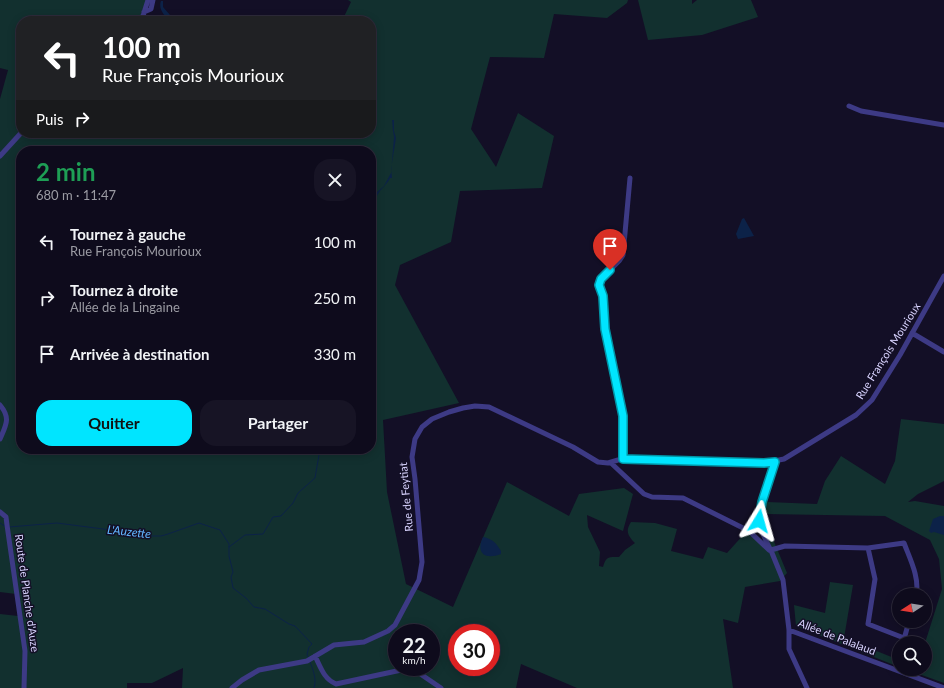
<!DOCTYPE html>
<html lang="fr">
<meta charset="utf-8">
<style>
:root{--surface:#0e0b1c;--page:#171425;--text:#f1f3f6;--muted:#9b9ba3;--line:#2e2b3b;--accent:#00e5ff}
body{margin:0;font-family:Lato,sans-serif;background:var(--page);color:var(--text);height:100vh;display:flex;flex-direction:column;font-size:15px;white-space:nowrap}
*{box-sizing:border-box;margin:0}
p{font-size:13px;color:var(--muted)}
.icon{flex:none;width:22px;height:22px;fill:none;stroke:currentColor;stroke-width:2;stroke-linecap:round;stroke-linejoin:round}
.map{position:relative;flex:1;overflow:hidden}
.drawer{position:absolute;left:16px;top:146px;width:360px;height:308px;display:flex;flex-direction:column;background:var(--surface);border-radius:16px;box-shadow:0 2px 10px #0003,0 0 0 1px var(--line)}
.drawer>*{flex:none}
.guide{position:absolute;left:16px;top:16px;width:360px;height:122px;border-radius:16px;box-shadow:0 2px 10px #0003,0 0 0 1px var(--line);background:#202124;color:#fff;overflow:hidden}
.needle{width:26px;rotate:258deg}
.tools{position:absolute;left:892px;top:588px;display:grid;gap:8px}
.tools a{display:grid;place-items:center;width:40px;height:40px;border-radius:50%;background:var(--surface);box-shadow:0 2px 10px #0003,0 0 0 1px var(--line);font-size:20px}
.speed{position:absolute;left:388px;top:624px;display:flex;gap:8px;font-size:20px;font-weight:700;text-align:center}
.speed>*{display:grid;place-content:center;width:52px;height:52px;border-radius:50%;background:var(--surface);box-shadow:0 2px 10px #0003,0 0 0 1px var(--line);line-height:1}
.speed small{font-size:10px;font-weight:400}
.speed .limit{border:6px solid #d22;background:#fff;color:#111}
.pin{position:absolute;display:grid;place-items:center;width:34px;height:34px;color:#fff;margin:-41px -17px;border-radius:50% 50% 50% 0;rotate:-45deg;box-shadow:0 0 4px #0007}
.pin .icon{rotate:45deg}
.me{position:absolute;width:44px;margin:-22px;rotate:8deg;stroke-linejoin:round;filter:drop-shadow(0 0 3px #0008)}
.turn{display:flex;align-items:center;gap:14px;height:84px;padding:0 20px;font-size:18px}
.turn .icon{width:52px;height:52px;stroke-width:2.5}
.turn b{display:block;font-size:28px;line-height:34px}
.then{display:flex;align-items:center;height:38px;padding:0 20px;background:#0003;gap:8px;font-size:15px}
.round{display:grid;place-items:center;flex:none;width:42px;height:42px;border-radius:16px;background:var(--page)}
.headline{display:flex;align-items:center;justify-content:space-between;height:68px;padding:0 20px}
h1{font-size:24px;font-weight:700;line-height:30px;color:#1e9e55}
.primary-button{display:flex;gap:8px;margin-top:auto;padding:8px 20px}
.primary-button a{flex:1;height:46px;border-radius:16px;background:var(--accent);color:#111;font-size:16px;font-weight:700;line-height:46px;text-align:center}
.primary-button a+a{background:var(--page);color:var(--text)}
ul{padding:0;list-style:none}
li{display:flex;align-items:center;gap:12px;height:56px;padding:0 20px}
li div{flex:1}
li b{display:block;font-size:15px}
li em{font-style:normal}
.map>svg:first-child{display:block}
.green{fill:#12302f;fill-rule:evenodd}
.water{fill:#0c2248}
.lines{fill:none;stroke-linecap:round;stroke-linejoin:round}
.stream{stroke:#0c2248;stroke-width:1}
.minor{stroke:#3d3a85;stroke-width:5}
.route-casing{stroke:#0095a6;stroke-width:10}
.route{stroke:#00e5ff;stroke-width:7}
.labels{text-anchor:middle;stroke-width:3;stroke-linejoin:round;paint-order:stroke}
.street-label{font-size:11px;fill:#d9d4ff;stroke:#130f26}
.water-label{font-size:12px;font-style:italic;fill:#62b6ff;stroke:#130f26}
</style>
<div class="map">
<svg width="944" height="688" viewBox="0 0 944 688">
<rect width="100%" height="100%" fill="#130f26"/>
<path class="green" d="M0,0H148L138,21H21V133H284L322,135L323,133H371V21H342L351,2L348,0H628L627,3L607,18L554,14L544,58L490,57L471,129L496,167L518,113L554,136L542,188L460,191L451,242L400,265L395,285L459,403L383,420L387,492L406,584L453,607L507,482L569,516L579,494L624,488L633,494L623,531L587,515L588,527L600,552L599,566L603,567C606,556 609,557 619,557L625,550L635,543C628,536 625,531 631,522L655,523L677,529L671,551L703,559L708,547L727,553L745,533L763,541C762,528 760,514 767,502L817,504L825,481L841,456L885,484L895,461L901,419L944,424V481L918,494L908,502L915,501L944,506V683L905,669H925V643L942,589L939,559L930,540L885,516L766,514L768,527L787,573L780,581L745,587L738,623L723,619L733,688H577L521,664L516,688H182L183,668L152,683H127V688H0V614L18,616L16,594L0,592V99L8,70L0,68ZM21,151H371V449H21ZM397,633H431V667H397ZM457,633H491V667H457Z
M638,0H692V4L697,0H751L758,17L702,35L648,40Z
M830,582L853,585L844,638L899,660V667L796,626L794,605L825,613Z"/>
<path class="water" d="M161,1H163V7L170,15H184L190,18L200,17L207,20L218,21C206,21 196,21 184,18C180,17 177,21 172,20C164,18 158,8 161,1Z
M392,120H394V131L396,138L391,169L392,178H390C387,185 381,188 378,194C375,199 373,206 371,212L372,204L377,192L384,186L391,173L394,137L393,131Z
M744,218L754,236L738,239L736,234L742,219Z
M940,516H944V535L934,532L931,533L929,531L933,519Z
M483,537C493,539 496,543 501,551V554C486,560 475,554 483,537Z"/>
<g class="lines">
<path class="stream" d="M0,523L6,527
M9,527L57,523L134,533L147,536H161L168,534L199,523L220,530L229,544V556L233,572L231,577L233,588L246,598L254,607L265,609L289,624L295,626L312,644L309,647L307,654L308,657
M229,547L245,535L263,534L273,517L281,516L293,503L298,493L315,478L320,449
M310,662C313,669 317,680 314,688"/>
<path class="minor" d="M144,12L151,9L153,0
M137,21L143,16L148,0
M849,106L861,111L944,125
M0,156L21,133
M912,333L944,352
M0,405C11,418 6,425 0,439
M623,459V416L605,329L603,296L599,285L601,279L619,261L623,255L630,178
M775,462L762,502L759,521L761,530L772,553L783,580L789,630V649L807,688
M611,463L644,494L652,497L683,498L749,531L769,550
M0,512L6,517L7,525L25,651L24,688
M868,548L875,579L868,624L904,638
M771,550L785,546L868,548L904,543C910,559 920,578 916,595
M789,630L944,688
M903,643L909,621
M315,656C321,668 324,679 336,684L406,669L416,671L441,688
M896,670L899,658
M232,688L242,680L259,670L307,661L334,645L364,642L388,631L395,625L419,580L422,562L415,479L412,457L415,439L422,427L432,419L449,412L463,408L475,406L489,407L573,447L598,462L608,463L618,460L629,458L764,463L784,459L856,415L872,400L900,355L944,276"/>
</g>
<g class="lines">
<defs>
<path id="route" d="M610,270L601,279L599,285L603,296L605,329L623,416V459L764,463L775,462L762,502L759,521"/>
</defs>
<use href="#route" class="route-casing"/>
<use href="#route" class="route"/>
</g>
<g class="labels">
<g class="street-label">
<text transform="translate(888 351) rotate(-58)" y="4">Rue François Mourioux</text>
<text transform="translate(406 497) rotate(-95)" y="4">Rue de Feytiat</text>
<text transform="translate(27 593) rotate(82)" y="4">Route de Planche d'Auze</text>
<text transform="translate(837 637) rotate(21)" y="4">Allée de Palalaud</text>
</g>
<g class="water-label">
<text transform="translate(129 532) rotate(6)" y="4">L'Auzette</text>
</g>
</g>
</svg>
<div class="tools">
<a><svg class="needle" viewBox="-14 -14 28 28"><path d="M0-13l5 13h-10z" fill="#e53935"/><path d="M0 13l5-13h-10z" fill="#9b9ba3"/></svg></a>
<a><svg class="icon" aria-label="search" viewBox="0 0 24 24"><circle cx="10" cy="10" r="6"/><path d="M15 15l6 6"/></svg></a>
</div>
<div class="speed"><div>22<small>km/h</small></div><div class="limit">30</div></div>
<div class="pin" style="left:610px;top:270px;background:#d93025"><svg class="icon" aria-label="arrive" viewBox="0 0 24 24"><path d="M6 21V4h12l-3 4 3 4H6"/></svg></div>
<svg class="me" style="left:759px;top:521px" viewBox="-20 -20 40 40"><path d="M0-17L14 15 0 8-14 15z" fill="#00e5ff" stroke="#fff" stroke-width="4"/></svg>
<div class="guide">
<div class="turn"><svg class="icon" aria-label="left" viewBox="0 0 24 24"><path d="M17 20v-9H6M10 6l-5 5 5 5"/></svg><div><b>100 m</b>Rue François Mourioux</div></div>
<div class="then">Puis<svg class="icon" aria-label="right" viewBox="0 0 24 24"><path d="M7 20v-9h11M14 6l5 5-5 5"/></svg></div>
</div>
<section class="drawer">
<div class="headline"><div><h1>2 min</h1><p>680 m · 11:47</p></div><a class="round"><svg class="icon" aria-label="close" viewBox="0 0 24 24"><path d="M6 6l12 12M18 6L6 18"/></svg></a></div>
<ul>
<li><svg class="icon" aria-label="left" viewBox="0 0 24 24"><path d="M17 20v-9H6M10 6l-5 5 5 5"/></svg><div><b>Tournez à gauche</b><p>Rue François Mourioux</p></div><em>100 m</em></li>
<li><svg class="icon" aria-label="right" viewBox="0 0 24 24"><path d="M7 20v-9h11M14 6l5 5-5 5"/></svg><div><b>Tournez à droite</b><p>Allée de la Lingaine</p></div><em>250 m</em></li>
<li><svg class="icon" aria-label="arrive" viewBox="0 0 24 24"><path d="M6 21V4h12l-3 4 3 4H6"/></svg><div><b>Arrivée à destination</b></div><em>330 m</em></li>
</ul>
<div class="primary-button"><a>Quitter</a><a>Partager</a></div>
</section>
</div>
